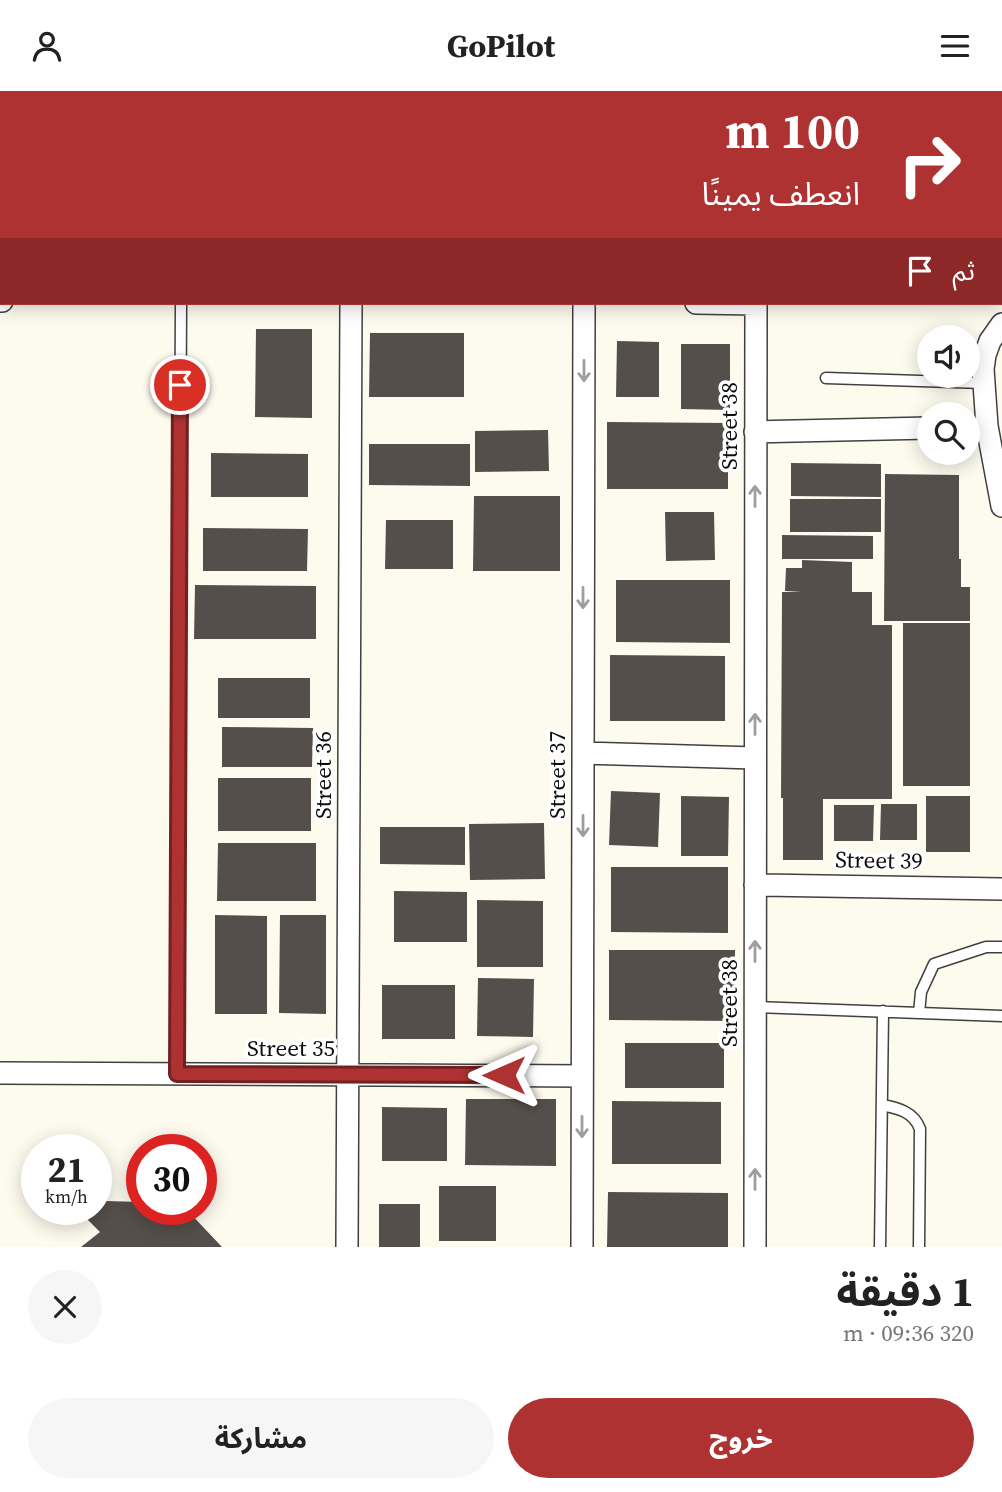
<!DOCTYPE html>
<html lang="ar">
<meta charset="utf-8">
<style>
:root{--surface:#fff;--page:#f6f6f6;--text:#222;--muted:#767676;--accent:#af3232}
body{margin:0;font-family:"Source Serif 4","Noto Sans Arabic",serif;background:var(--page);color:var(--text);direction:rtl;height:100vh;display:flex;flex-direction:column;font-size:26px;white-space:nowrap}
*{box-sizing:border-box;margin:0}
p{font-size:23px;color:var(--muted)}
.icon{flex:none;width:38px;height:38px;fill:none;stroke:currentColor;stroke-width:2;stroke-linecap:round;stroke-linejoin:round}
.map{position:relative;height:1156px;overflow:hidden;direction:ltr}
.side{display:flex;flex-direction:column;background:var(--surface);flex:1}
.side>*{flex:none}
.banner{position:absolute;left:0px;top:0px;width:1003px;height:214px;box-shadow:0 4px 18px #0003;direction:rtl;background:#af3232;color:#fff;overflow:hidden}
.buttons{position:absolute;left:917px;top:234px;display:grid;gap:14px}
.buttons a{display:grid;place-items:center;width:63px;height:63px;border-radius:50%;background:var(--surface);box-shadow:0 4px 18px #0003;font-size:35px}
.speed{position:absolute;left:21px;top:1043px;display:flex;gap:14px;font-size:35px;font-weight:700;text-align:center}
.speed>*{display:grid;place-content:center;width:91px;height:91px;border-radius:50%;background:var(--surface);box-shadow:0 4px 18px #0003;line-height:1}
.speed small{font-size:18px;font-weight:400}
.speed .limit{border:10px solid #d22;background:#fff;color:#111}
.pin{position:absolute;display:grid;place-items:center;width:60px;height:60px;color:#fff;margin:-30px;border:4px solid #fff;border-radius:50%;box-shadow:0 2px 7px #0007}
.me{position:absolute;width:77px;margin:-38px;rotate:270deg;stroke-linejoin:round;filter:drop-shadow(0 0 5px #0008)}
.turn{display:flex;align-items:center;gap:24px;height:147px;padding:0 28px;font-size:32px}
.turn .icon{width:91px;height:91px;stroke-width:2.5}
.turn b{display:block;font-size:49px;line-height:60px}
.then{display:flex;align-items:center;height:66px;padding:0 28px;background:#0003;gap:14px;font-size:26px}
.round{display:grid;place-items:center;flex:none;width:74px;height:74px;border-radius:37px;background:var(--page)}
.summary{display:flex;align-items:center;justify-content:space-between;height:119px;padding:0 28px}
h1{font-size:42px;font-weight:700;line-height:52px}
.button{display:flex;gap:14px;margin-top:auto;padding:14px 28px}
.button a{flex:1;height:80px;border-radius:42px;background:var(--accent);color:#fff;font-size:28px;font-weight:700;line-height:80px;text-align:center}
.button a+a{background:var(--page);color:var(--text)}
header{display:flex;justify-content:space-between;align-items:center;height:91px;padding:0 28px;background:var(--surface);font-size:32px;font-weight:700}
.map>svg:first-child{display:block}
.building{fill:#544f4a}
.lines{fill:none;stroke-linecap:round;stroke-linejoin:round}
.service-casing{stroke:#404040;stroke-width:13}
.minor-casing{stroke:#404040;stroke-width:24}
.secondary-casing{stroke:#2f2f2f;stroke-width:32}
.service{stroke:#fff;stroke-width:10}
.minor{stroke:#fff;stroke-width:21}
.secondary{stroke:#f7f3af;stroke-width:30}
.oneway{stroke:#9e9e9e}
.route-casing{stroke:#722020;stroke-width:18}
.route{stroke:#af3232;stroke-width:12}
.labels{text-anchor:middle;stroke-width:7;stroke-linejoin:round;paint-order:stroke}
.street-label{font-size:23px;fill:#0d0d0d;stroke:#fff}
</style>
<header><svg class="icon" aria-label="menu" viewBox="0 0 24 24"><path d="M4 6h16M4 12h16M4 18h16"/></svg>GoPilot<svg class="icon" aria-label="person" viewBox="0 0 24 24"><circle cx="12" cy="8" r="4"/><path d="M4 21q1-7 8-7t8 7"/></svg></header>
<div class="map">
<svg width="1002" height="1156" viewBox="0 0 1002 1156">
<rect width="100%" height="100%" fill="#fdfbee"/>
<path class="building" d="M256,238H312V327L255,326Z
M370,242H464V306H369Z
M617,250L659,251V306H616Z
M681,253H730V319L681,318Z
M607,331L728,332V398H607Z
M548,339L549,380L475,381V340Z
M369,353H470V395L369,394Z
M211,362L308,363V406H211Z
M791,372L881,373V406L791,405Z
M885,383L959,384V468H961V496H970V530H884Z
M474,405H560V480H473Z
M790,408H881V441H790Z
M665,421H714L715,469L666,470Z
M386,429H453V478H385Z
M203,437L308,438L307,480H203Z
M782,444L873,445V468H782Z
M802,469L852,471V501H872V534H892V708H823V769H783V707H781L782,501H802L785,500L786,477H802Z
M616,489H730V552L616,551Z
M195,494L316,495V548H194Z
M903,532H970V695H903Z
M610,564L725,565V630H610Z
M218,587H310V627H218Z
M222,636L313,637L312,676H222Z
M218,687H311V740H218Z
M611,700L660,702L658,756L609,754Z
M681,705L729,706L728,765H681Z
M926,705H970V761H926Z
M881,713H917V749H880Z
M834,714H874L873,750H834Z
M544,732L545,788L470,789L469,733Z
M380,736H465V774L380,773Z
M218,752H316V810H217Z
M611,776H728V842L611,841Z
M394,800L467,801V851H394Z
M477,809L543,810V876H477Z
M215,824L267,825V923H215Z
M280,824H326V923L279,922Z
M609,859H735V930L609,929Z
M478,887L534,888L533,946L477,945Z
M382,894H455V948H382Z
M625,952H724V997H625Z
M466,1008H556V1075L465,1074Z
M612,1010L721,1011V1073H612Z
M382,1016L447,1017V1070H382Z
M439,1095H496V1150H439Z
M608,1101L728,1102V1156H607Z
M105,1110L142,1111V1118L187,1119L222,1156H81L100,1141L87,1128Z
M379,1113H420V1156H379Z"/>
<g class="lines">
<defs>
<path id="service" d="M826,287L983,292
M755,916L1002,925
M919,922L921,901L934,873L986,856H1002
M177,983L181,212
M882,1014C898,1017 914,1021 920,1038L919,1156
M880,1156L883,920"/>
<path id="minor" d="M0,210H2
M696,212L756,213
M1002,233L990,250L985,264L983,278L987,335L1002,415
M755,341L929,337
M583,662L755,667
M755,794L1002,798
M0,982L582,985
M347,1156L351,212
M582,1156L584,212
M755,1156L756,212"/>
<path id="secondary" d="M238,0V2
M275,2L276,0
M0,26H2
M1001,27H1002"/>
</defs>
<use href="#service" class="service-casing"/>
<use href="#minor" class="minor-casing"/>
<use href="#secondary" class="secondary-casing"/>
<use href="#service" class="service"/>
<use href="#minor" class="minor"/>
<use href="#secondary" class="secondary"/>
</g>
<defs><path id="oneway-shaft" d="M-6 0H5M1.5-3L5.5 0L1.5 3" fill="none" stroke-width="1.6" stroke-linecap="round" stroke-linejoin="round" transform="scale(1.75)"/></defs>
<g class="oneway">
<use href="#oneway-shaft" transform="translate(584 280) rotate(90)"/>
<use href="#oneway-shaft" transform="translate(755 405) rotate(-90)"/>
<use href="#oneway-shaft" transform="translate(583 507) rotate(90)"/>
<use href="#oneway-shaft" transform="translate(755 633) rotate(-90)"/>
<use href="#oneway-shaft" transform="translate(583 735) rotate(90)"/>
<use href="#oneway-shaft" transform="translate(755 860) rotate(-90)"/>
<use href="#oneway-shaft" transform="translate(582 1036) rotate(90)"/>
<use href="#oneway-shaft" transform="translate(755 1088) rotate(-90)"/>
</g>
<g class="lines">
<defs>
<path id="route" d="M180,294L177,983L504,984"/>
</defs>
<use href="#route" class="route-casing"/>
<use href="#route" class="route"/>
</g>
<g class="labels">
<g class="street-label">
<text transform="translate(729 335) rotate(-90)" y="8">Street 38</text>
<text transform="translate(323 684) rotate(-90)" y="8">Street 36</text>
<text transform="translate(557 684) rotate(-90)" y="8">Street 37</text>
<text transform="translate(879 769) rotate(1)" y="8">Street 39</text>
<text transform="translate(729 912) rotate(-90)" y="8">Street 38</text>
<text x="291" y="965">Street 35</text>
</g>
</g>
</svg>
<div class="buttons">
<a><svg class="icon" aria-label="sound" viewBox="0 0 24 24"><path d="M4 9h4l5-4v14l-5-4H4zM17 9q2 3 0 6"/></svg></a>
<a><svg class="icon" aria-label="search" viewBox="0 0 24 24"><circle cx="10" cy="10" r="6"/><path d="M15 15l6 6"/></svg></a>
</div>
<div class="speed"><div>21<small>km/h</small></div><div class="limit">30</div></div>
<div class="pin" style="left:180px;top:294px;background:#d93025"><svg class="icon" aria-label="arrive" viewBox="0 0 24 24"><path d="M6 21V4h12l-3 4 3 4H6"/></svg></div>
<svg class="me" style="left:504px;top:984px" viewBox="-20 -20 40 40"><path d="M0-17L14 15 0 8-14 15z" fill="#af3232" stroke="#fff" stroke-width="4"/></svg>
<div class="banner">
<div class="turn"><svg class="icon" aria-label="right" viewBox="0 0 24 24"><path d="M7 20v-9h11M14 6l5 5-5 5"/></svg><div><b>100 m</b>انعطف يمينًا</div></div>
<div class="then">ثم<svg class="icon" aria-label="arrive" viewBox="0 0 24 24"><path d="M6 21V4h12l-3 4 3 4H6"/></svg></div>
</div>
</div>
<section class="side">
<div class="summary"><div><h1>1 دقيقة</h1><p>320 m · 09:36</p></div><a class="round"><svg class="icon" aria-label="close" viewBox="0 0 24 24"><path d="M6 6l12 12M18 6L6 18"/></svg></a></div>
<div class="button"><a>خروج</a><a>مشاركة</a></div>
</section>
